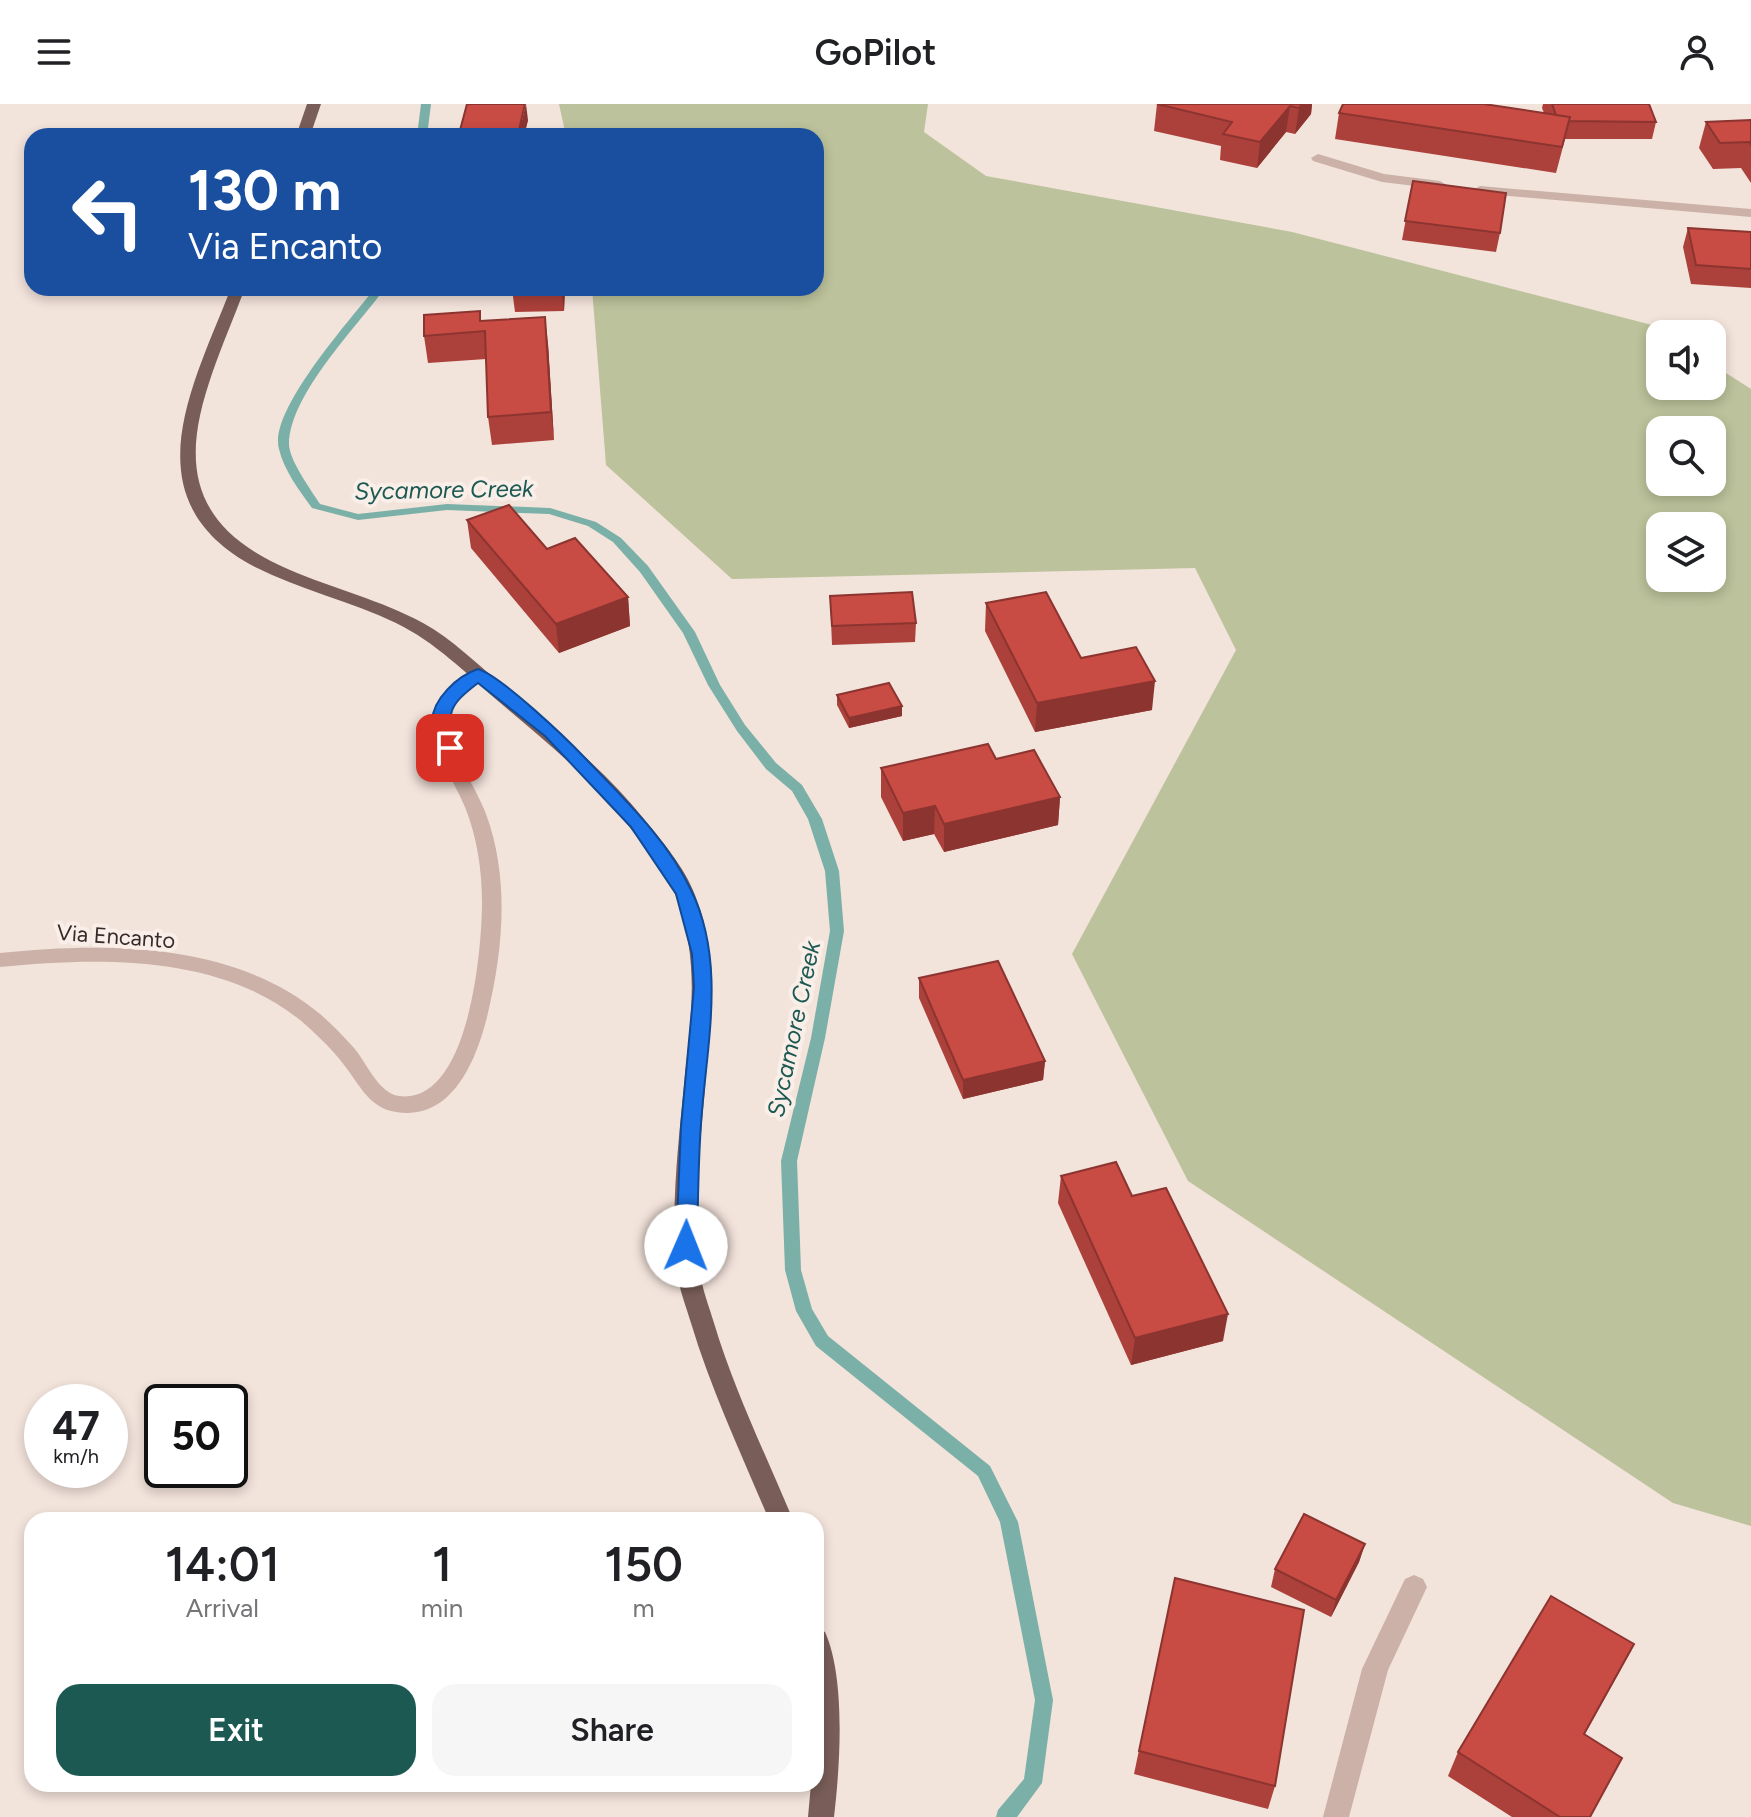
<!DOCTYPE html>
<style>
:root{--surface:#fff;--page:#f6f6f6;--text:#202124;--muted:#757577;--accent:#1c5952}
body{margin:0;font-family:Figtree,sans-serif;background:var(--page);color:var(--text);height:100vh;display:flex;flex-direction:column;font-size:30px;white-space:nowrap}
*{box-sizing:border-box;margin:0}
p{font-size:26px;color:var(--muted)}
.icon{flex:none;width:44px;height:44px;fill:none;stroke:currentColor;stroke-width:2;stroke-linecap:round;stroke-linejoin:round}
.map{position:relative;flex:1;overflow:hidden}
.sheet{position:absolute;left:24px;top:1408px;width:800px;height:280px;display:flex;flex-direction:column;background:var(--surface);border-radius:24px;box-shadow:0 4px 12px #0003}
.sheet>*{flex:none}
.top-card{position:absolute;left:24px;top:24px;width:800px;height:168px;border-radius:24px;box-shadow:0 4px 12px #0003;background:#1a4fa0;color:#fff;overflow:hidden}
.controls{position:absolute;left:1646px;top:216px;display:grid;gap:16px}
.controls a{display:grid;place-items:center;width:80px;height:80px;border-radius:16px;background:var(--surface);box-shadow:0 4px 12px #0003;font-size:40px}
.speed{position:absolute;left:24px;top:1280px;display:flex;gap:16px;font-size:40px;font-weight:700;text-align:center}
.speed>*{display:grid;place-content:center;width:104px;height:104px;border-radius:50%;background:var(--surface);box-shadow:0 4px 12px #0003;line-height:1}
.speed small{font-size:20px;font-weight:400}
.speed .limit{border:4px solid #111;border-radius:12px;background:#fff;color:#111}
.pin{position:absolute;display:grid;place-items:center;width:68px;height:68px;color:#fff;margin:-34px;border-radius:16px;box-shadow:0 4px 12px #0006}
.me{position:absolute;width:88px;margin:-44px;rotate:1deg;stroke-linejoin:round;filter:drop-shadow(0 0 6px #0008)}
.turn{display:flex;align-items:center;gap:28px;height:168px;padding:0 32px;font-size:36px}
.turn .icon{width:104px;height:104px;stroke-width:2.5}
.turn b{display:block;font-size:56px;line-height:68px}
.eta{display:flex;justify-content:space-evenly;align-items:center;height:136px;text-align:center}
.eta b{font-size:48px;font-weight:600;line-height:56px}
.action{display:flex;gap:16px;margin-top:auto;padding:16px 32px}
.action a{flex:1;height:92px;border-radius:24px;background:var(--accent);color:#fff;font-size:32px;font-weight:600;line-height:92px;text-align:center}
.action a+a{background:var(--page);color:var(--text)}
header{display:flex;justify-content:space-between;align-items:center;height:104px;padding:0 32px;background:var(--surface);font-size:36px;font-weight:600}
.map>svg:first-child{display:block}
.green{fill:#bcc29b;fill-rule:evenodd}
.lines{fill:none;stroke-linecap:round;stroke-linejoin:round}
.stream{fill:#7ab0a8;fill-rule:evenodd}
.minor{fill:#cbb1a7;fill-rule:evenodd}
.major{fill:#795d58;fill-rule:evenodd}
.wall{fill:#ac403a}
.shaded-wall{fill:#8c3430}
.building{fill:#c84b44;stroke:#8c3430;stroke-width:2}
.route{fill:#1a73e8;stroke:#114b97;stroke-width:2}
.labels{text-anchor:middle;stroke-width:8;stroke-linejoin:round;paint-order:stroke}
.street-label{font-size:22px;fill:#372a28;stroke:#faeee8}
.water-label{font-size:24px;font-style:italic;fill:#1c5952;stroke:#faeee8}
</style>
<header><svg class="icon" aria-label="menu" viewBox="0 0 24 24"><path d="M4 6h16M4 12h16M4 18h16"/></svg>GoPilot<svg class="icon" aria-label="person" viewBox="0 0 24 24"><circle cx="12" cy="8" r="4"/><path d="M4 21q1-7 8-7t8 7"/></svg></header>
<div class="map">
<svg width="1751" height="1713" viewBox="0 0 1751 1713">
<rect width="100%" height="100%" fill="#f2e3db"/>
<path class="green" d="M559,0H928L924,28L986,72L1292,128L1652,221L1666,230H1660V282H1712V260L1751,285V1422L1673,1399L1188,1077L1072,850L1236,546L1195,464L732,475L606,361L592,184H816V32H566ZM1660,326H1712V378H1660ZM1660,422H1712V474H1660Z"/>
<g class="lines">
<path class="stream" d="M421,0H431L427,32H417Z
M375,184H385C356,224 290,290 289,340C289,356 311,386 320,400L358,410L447,400L550,404L596,418L621,434L648,462L695,528L720,581L745,621L776,659L802,681L822,715L839,767L844,827L825,934L797,1057L801,1166L812,1205L828,1232L990,1362L1018,1418L1053,1596L1042,1679L1017,1713H996L998,1706L1024,1675L1035,1596L1000,1418L978,1372L816,1242L796,1207L785,1166L781,1057L811,934L830,827L825,767L808,715L792,687L766,665L737,627L708,581L683,529L640,468L613,438L588,422L549,410L447,406L358,416L312,404C300,387 284,367 279,345C268,307 351,215 375,184Z"/>
<path class="minor" d="M1318,50L1384,70L1440,77L1447,81L1440,85L1382,78L1313,57L1311,54Z
M1480,82L1751,105V113L1475,89L1473,86Z
M478,564L487,570C475,586 451,593 449,615C447,642 477,685 486,710C510,775 503,847 487,913C476,957 452,1017 396,1008C369,1004 360,981 344,961C334,947 320,934 307,922C226,850 101,853 0,863V849C106,838 234,838 320,910C332,920 344,933 354,944C367,959 378,989 399,992C469,1001 482,846 482,798C482,766 477,733 465,703C453,675 431,644 431,613L446,588Z
M1414,1471L1423,1475L1427,1483L1388,1566L1349,1713H1323L1362,1565L1405,1475Z"/>
<path class="major" d="M307,0H321L310,32H296Z
M231,184H245C203,295 141,403 290,466C334,485 381,496 423,519C452,535 476,559 501,580C551,623 603,664 644,715C662,737 685,764 695,791C719,852 712,907 706,971C701,1035 692,1104 700,1168C702,1185 709,1202 714,1219C734,1286 766,1351 793,1416H769C742,1351 711,1286 691,1219C686,1202 679,1185 677,1168C670,1103 679,1035 685,971C692,907 699,854 676,792C667,769 648,748 634,729C597,678 545,637 498,597C466,569 435,538 396,519C351,497 300,486 255,463C128,396 193,282 231,184Z
M816,1524L825,1528C846,1575 840,1662 834,1713H808L811,1680H816Z"/>
</g>
<path class="wall" d="M1157,0H1312L1311,10L1295,30L1286,28L1257,64L1220,56L1221,42L1154,27Z
M1543,0H1649L1656,18L1652,35H1565L1556,69L1335,35L1339,9H1544L1542,4Z
M528,16L524,32H460L459,30Z
M1751,16V79L1741,64L1713,65L1699,44L1706,18Z
M1413,77L1500,129L1496,148L1402,136Z
M1688,124L1751,128V184L1691,180L1683,143Z
M496,184H565L564,207L515,208L512,185L496,186Z
M481,217L548,240L554,336L492,341L488,313L486,255L428,259L424,232Z
M467,416L547,445L628,493L630,522L559,549L471,444Z
M830,492L916,519L915,538L832,541Z
M986,499L1081,554L1152,606L1035,628L985,527Z
M837,591L902,602V612L849,624L837,601Z
M996,655L1060,693L1058,721L944,748L934,730L903,737L881,693V664Z
M919,874L1045,957L1043,976L963,995L919,894Z
M1061,1072L1132,1092L1223,1237L1131,1261L1058,1099Z
M1365,1440L1359,1458L1331,1513L1271,1483L1275,1465Z
M1175,1474L1275,1682L1268,1705L1134,1670Z
M1621,1565L1584,1631L1590,1713H1512L1448,1672L1458,1648Z"/>
<path class="shaded-wall" d="M526,0L528,16L524,32H518Z
M1302,0H1312L1311,10L1295,30L1299,4Z
M1290,2L1286,28L1257,64L1260,38Z
M561,184H565L564,207Z
M545,213L548,240L554,336L551,308Z
M628,493L630,522L559,549L556,520Z
M1155,577L1152,606L1035,628L1037,599Z
M902,602V612L849,624V614Z
M1060,693L1058,721L944,748V720Z
M935,702L934,730L903,737V709Z
M1045,957L1043,976L963,995V976Z
M1228,1210L1223,1237L1131,1261L1135,1234Z
M1365,1440L1359,1458L1331,1513L1336,1496Z"/>
<path class="building" d="M467,0H525L518,30H459Z
M1157,0H1302L1299,4L1290,2L1260,38L1223,30L1232,18Z
M1343,0H1484L1570,13L1562,43L1339,9Z
M1552,0H1649L1656,18L1569,17L1570,13L1556,11Z
M1751,16V41L1749,38L1720,39L1706,18Z
M1413,77L1506,89L1500,129L1405,117Z
M1688,124L1751,128V165L1696,161Z
M480,207V217L545,213L551,308L488,313L485,227L424,232V211Z
M509,401L547,445L575,434L628,493L556,520L467,416Z
M912,488L916,519L832,522L830,492Z
M1046,488L1081,554L1136,543L1155,577L1037,599L986,499Z
M889,579L902,602L849,614L837,591Z
M988,640L996,655L1034,646L1060,693L944,720L935,702L903,709L881,664Z
M998,857L1045,957L963,976L919,874Z
M1116,1058L1132,1092L1166,1084L1228,1210L1135,1234L1061,1072Z
M1304,1410L1365,1440L1336,1496L1275,1465Z
M1175,1474L1304,1506L1275,1682L1139,1647Z
M1551,1492L1634,1540L1584,1630L1622,1654L1590,1713H1560L1458,1648Z"/>
<path class="route" d="M478,565C501,572 566,634 585,654C624,695 667,735 691,786C727,859 706,943 701,1020C698,1061 698,1102 697,1142L694,1148L686,1150L679,1148L676,1142L681,1023L694,883L692,850L676,790L631,723L545,632L478,579C449,601 444,610 458,644L450,650L444,648C439,639 432,627 432,617C433,595 457,572 478,565Z"/>
<g class="labels">
<g class="street-label">
<text transform="translate(116 832) rotate(4)" y="8">Via Encanto</text>
</g>
<g class="water-label">
<text transform="translate(444 386) rotate(-1)" y="8">Sycamore Creek</text>
<text transform="translate(794 925) rotate(-78)" y="8">Sycamore Creek</text>
</g>
</g>
</svg>
<div class="controls">
<a><svg class="icon" aria-label="sound" viewBox="0 0 24 24"><path d="M4 9h4l5-4v14l-5-4H4zM17 9q2 3 0 6"/></svg></a>
<a><svg class="icon" aria-label="search" viewBox="0 0 24 24"><circle cx="10" cy="10" r="6"/><path d="M15 15l6 6"/></svg></a>
<a><svg class="icon" aria-label="layers" viewBox="0 0 24 24"><path d="M12 4l9 5-9 5-9-5zM3 14l9 5 9-5"/></svg></a>
</div>
<div class="speed"><div>47<small>km/h</small></div><div class="limit">50</div></div>
<div class="pin" style="left:450px;top:644px;background:#d93025"><svg class="icon" aria-label="arrive" viewBox="0 0 24 24"><path d="M6 21V4h12l-3 4 3 4H6"/></svg></div>
<svg class="me" style="left:686px;top:1142px" viewBox="-20 -20 40 40"><circle r="19" fill="#fff"/><path d="M0-13L10 11 0 6-10 11z" fill="#1a73e8"/></svg>
<div class="top-card">
<div class="turn"><svg class="icon" aria-label="left" viewBox="0 0 24 24"><path d="M17 20v-9H6M10 6l-5 5 5 5"/></svg><div><b>130 m</b>Via Encanto</div></div>
</div>
<section class="sheet">
<div class="eta">
<div><b>14:01</b><p>Arrival</p></div>
<div><b>1</b><p>min</p></div>
<div><b>150</b><p>m</p></div>
</div>
<div class="action"><a>Exit</a><a>Share</a></div>
</section>
</div>
